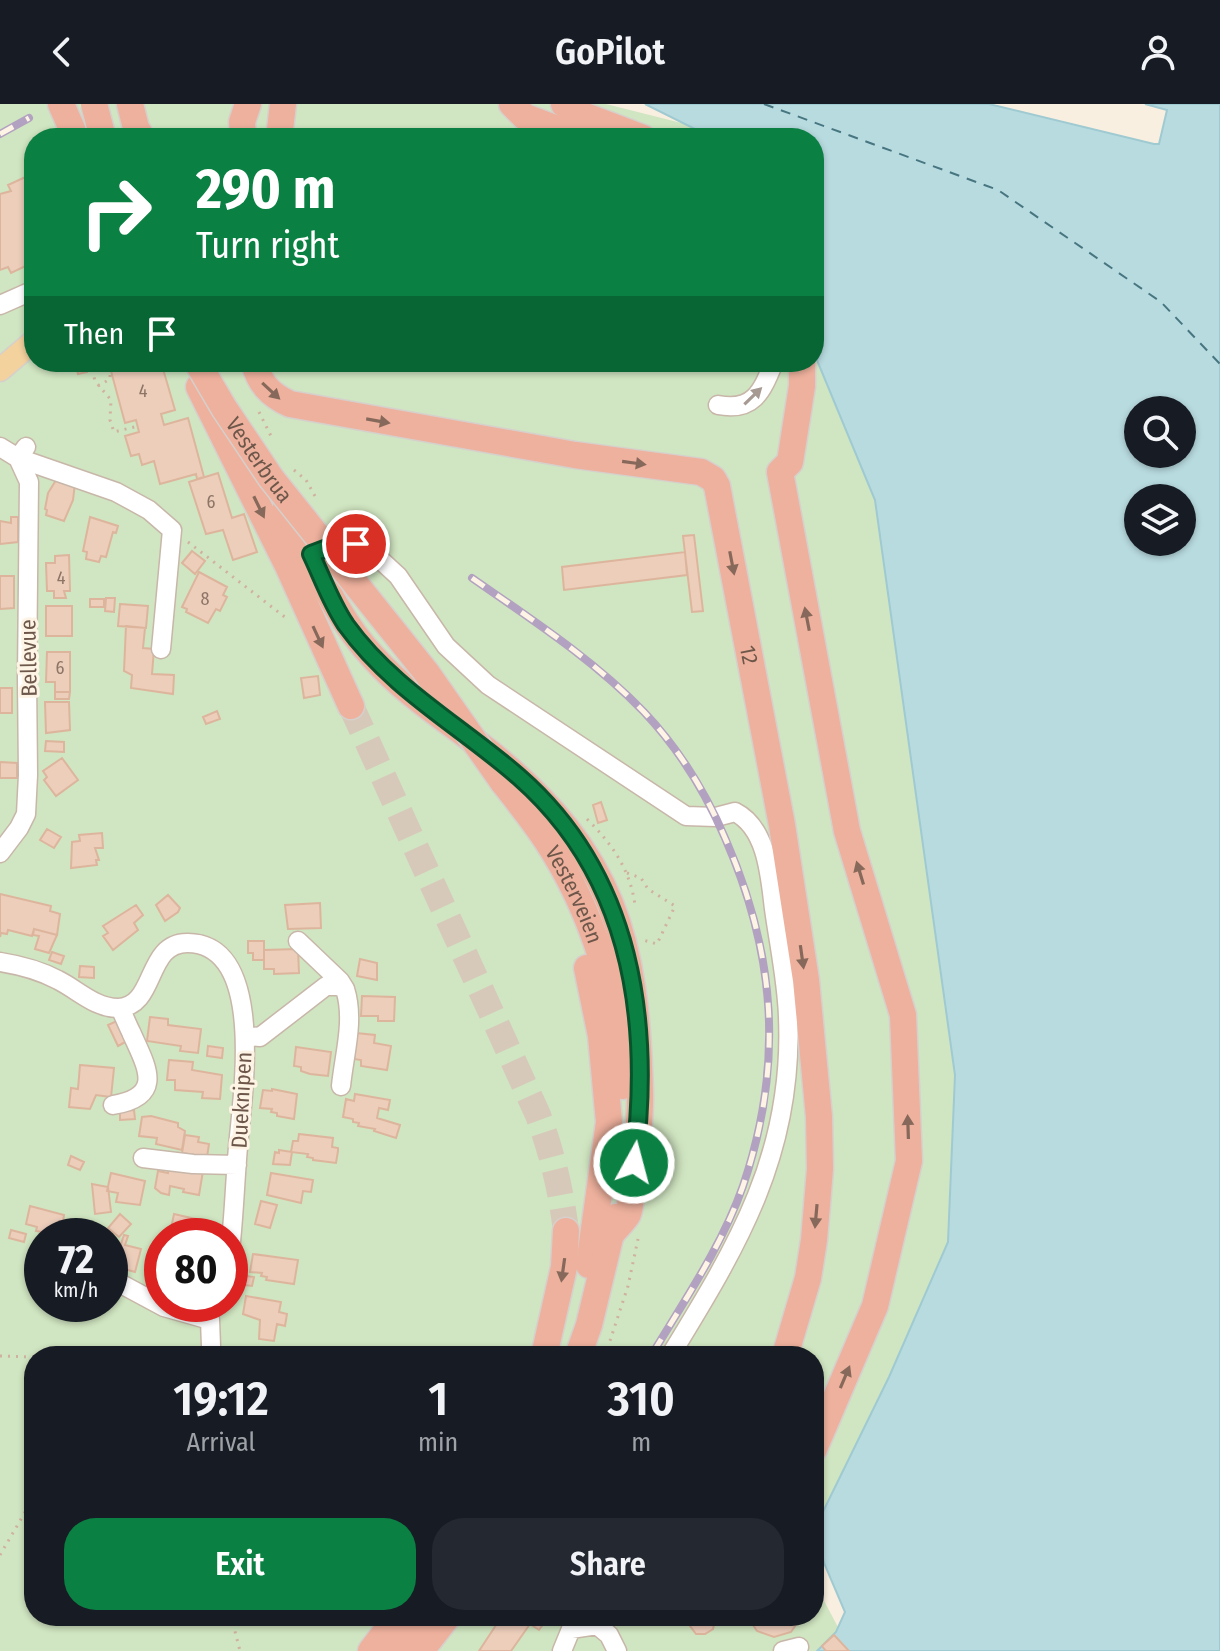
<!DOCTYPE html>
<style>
:root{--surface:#171b24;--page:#242831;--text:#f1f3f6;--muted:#9ea1a6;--accent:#0b8043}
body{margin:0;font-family:"Fira Sans Condensed",sans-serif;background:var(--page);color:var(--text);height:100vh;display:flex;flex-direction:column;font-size:30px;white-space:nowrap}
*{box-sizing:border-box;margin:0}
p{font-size:26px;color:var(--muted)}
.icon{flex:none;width:44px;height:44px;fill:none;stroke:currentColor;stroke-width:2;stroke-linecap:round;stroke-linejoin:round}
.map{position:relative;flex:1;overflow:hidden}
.sheet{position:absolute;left:24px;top:1242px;width:800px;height:280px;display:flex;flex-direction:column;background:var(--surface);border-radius:32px;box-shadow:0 2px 6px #0004}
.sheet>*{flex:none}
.top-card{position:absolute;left:24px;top:24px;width:800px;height:244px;border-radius:32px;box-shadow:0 2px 6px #0004;background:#0b8043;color:#fff;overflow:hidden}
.controls{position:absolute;left:1124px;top:292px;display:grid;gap:16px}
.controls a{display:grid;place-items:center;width:72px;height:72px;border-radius:50%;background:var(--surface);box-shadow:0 2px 6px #0004;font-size:40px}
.speed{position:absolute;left:24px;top:1114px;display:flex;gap:16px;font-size:40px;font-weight:700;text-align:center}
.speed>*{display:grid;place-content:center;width:104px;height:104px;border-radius:50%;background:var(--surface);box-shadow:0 2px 6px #0004;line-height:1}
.speed small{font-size:20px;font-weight:400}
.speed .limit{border:12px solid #d22;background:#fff;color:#111}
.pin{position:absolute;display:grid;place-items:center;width:68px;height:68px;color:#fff;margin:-34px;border:4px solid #fff;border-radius:50%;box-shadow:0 2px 8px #0007}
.me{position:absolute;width:88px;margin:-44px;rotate:7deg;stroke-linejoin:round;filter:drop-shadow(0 0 6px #0008)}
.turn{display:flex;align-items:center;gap:28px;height:168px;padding:0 40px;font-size:36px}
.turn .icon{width:104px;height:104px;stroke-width:2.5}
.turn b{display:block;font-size:56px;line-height:68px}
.then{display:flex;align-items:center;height:76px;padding:0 40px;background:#0003;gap:16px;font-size:30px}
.eta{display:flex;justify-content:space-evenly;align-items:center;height:136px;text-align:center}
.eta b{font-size:48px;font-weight:600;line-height:56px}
.cta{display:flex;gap:16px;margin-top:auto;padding:16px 40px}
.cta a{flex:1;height:92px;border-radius:32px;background:var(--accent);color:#fff;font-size:32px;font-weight:600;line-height:92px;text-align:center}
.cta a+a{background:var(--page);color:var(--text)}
header{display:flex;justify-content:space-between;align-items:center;height:104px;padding:0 40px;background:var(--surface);font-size:36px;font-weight:600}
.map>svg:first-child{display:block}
.green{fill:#d0e5c1;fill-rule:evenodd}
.water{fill:#b8dbe0;stroke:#9fcad1;stroke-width:2;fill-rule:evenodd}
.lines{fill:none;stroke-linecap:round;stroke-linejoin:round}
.ferry{stroke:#477680;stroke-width:2;stroke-dasharray:10 8;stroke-linecap:butt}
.building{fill:#eccebb;stroke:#ddb59d;stroke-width:2}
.highway-tunnel{stroke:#d6c9ba;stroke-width:26;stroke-dasharray:26 13;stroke-linecap:butt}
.minor-casing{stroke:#c8b7a9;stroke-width:21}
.major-casing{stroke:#d6d0cc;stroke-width:25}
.highway-casing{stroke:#d6d0cc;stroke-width:29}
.path{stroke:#d0b19f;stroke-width:3;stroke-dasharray:2 6;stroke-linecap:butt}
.minor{stroke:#fff;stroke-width:18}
.major{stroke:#f3d29e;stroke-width:22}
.highway{stroke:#eeb19d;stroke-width:26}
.rail-casing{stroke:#b2a1c0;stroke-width:8}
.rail{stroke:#fdf4e6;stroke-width:5;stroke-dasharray:15;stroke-linecap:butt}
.highway-bridge-casing{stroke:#d6d0cc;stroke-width:29;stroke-linecap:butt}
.highway-bridge{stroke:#eeb19d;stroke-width:26}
.oneway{fill:#87695b}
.oneway2{fill:#a79a92}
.route-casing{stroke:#07532c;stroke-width:20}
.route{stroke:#0b8043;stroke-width:14}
.labels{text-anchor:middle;stroke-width:6;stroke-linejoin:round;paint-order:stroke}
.number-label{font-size:18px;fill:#8d7566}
.street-label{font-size:22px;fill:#6d574a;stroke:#fdf4e6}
</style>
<header><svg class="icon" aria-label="back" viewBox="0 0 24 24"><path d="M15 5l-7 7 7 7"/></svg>GoPilot<svg class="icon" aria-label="person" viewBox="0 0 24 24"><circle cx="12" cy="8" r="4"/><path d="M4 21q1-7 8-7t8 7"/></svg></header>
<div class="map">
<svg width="1220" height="1547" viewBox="0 0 1220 1547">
<rect width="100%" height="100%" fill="#f9efe0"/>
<path class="green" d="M0,0H606L741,34H34V258H814V224L885,415L970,955L957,1132L829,1427L814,1439V1252H34V1512H814V1478L848,1542L842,1547H0ZM42,1132H110V1200H42ZM162,1132H230V1200H162Z"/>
<path class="water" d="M645,0H989L1154,40H1159L1167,6L1145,0H1220V1547H817L836,1528L845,1508L824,1459L816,1422L889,1273L948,1138L955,971L875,396L814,249V34H713ZM1138,306H1182V350H1138ZM1138,394H1182V438H1138Z"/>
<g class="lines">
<path class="ferry" d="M764,0L998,86L1161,198L1220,260"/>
</g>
<path class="building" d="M34,69V158L11,169L8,163L0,166V90L11,87L8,81Z
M75,258H85L87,268L78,270Z
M161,258L175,306L161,310L164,321L188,314L204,373L197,375L196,370L160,380L154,357L142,361L139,350L131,352L125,332L139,328L136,316L125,319L111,267L128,262L127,259L131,258Z
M218,369L232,414L244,410L257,448L233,456L223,426L206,430L189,378Z
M58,373L75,379L73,396L64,417L46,411L47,406L45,405L48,389Z
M11,413H18V438L0,440V417L11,419Z
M90,413L118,422L116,429L113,428L106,453L101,452L99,458L86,455L87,448L83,447Z
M694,431L703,507L692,508L683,432Z
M192,447L205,457L195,470L182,459Z
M685,448L687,471L564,486L562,463Z
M69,451L70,487H64L66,494H54V487H47L46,459H55V452Z
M199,468L227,483L223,491L227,493L220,507L216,505L208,519L186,508L187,505L182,503Z
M0,472H14V504L0,505Z
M106,494H115L114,508L105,507Z
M90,495H104V503H90Z
M120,500L148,502L146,524L118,522Z
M46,502H72V532H46Z
M126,522L145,524L143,544L154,545L152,570L174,571L173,590L131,584L132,571L124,567Z
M47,548H70V588H55V578H46Z
M318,572L320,591L304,594L301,574Z
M0,584H12V609H0Z
M55,588H70L69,595H55Z
M45,598H69L70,626L46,629Z
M217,607L220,615L206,620L203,613Z
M46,637L64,638V648L45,647Z
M62,654L78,676L56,692L44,676L47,673L43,667Z
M0,658L17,659V674H0Z
M601,698L607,716L598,719L593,701Z
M47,725L61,733L54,744L40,736Z
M102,729L103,744H95L99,756H96L97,761L71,764L72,738L80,737L79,731Z
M0,790L51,802L50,807L60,810L57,831L34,825L32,832L8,826L7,830L1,829L0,833Z
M168,791L180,804L178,808L165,817L156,801Z
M320,799L321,824L288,825L285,801Z
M136,801L143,811L134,819L138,826L113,846L103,832L108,829L103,822Z
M34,825L57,831L49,849L35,845L39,832L33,831Z
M248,837H264V856H253V849H248Z
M298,845L299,869L274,870V865H264V846Z
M52,848L64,852L61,860L49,856Z
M360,855L377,859V876L357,872Z
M80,862L94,863V874L79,873Z
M362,892L395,893L394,917H378V912H361Z
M150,913L168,915V921L201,925L198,949L180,947L181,942L147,937Z
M119,916L129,936L118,942L108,921Z
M356,929L375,931L374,939L391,942L387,966L361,962V956L354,955Z
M208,942L223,944L222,954L207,952Z
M296,943L331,948L328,972L310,970L301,967V963L294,962Z
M169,956L193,958L192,966L222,971L220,995L202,994L203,988L175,986V976H167Z
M80,961L114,964L111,993L96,991L90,1005L69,1003L71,984L78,985Z
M272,985L297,990L294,1015L277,1012V1009L271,1008L272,1005L260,1004L263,986L272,987Z
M355,990L390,996L388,1006L379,1004L377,1014L400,1021L396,1034L374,1027L375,1025L358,1022L359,1019L353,1018V1015L343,1013L346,995L354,997Z
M134,1006L135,1015L120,1016V1007Z
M151,1012L178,1019V1023L185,1027L182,1046L156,1040L157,1034L139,1032L142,1013Z
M299,1030L333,1034L332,1043L338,1044V1047L336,1059L313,1056V1054L307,1053L308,1050L291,1048L293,1037H298Z
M185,1031L199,1033L198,1038L209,1040L207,1053L182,1049Z
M279,1046L292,1048L290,1061L273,1060L275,1048L279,1049Z
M71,1052L84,1058L80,1066L68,1061Z
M170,1061L203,1067L199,1091L183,1088L184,1085L170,1082L169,1091L161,1089L155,1084L158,1067L168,1069Z
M111,1069L145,1077L140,1101L116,1098L118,1089L107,1087Z
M271,1069L313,1076L311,1088L303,1087L301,1099L267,1091Z
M92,1080L108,1083L111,1108L95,1110Z
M261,1097L277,1101L270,1124L255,1120Z
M30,1102L64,1111L61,1132L41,1130L42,1128L36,1127L37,1123L26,1120Z
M120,1110L131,1120L119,1133L108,1124Z
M174,1110L209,1118L206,1132L170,1129Z
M11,1126L26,1130L24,1138L9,1134Z
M124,1131L128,1132L125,1141L141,1145L135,1168L110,1161V1137L121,1140Z
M253,1150L298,1156L294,1180L266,1176L267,1173L261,1172L262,1169L250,1168Z
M239,1171L254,1173L252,1182L237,1180Z
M150,1176L161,1181L162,1176V1194L145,1186Z
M246,1192L281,1198L279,1208L287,1210L285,1222L277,1220L274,1237L259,1235L260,1216L243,1210Z
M226,1246L253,1249L252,1252H225Z
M502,1512H518L530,1520L511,1547H479Z
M518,1512H549L539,1526Z
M650,1512H674L668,1520L660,1521L653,1518Z
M716,1512L713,1525L705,1530H696L687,1518V1512Z
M747,1512H802L791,1528L774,1533L757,1527Z
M834,1531L849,1547H826L822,1542Z"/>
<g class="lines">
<path class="highway-tunnel" d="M351,602L538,1011C552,1049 561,1086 566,1127"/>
<defs>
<path id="minor" d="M0,201L34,186
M718,301C754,308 762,287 774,258
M0,343L18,354L29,378L27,574L28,671L26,710L19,724L0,749
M26,343L18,354L116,388L149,406L172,426L161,545
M319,447L347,439L372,448L398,472L446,542L488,581L686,712L716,713L735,708C767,724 770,772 774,805C779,841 787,878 788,913C794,1049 738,1141 670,1252
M298,837L340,877L345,885
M0,858C19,861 41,867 58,876C78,886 95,904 118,904C157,903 145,838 188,839C267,840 242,994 238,1043C235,1077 234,1112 230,1147
M245,932L260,933L326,882H338L345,885C355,916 344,951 341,982
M113,1001C166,992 146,962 131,928C127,920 124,912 120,904
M143,1054L193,1060L237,1061
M110,1174L164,1203L210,1216
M210,1216L211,1242
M562,1547L571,1525L597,1521L609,1531L617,1547
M783,1547L799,1543"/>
<path id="major" d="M0,266L34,237"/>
<g id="highway">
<path d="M61,0L76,34"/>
<path d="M130,0L136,24L142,34"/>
<path d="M512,0L525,13L581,34"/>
<path d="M564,0L580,10L643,34"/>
<path d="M243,34L242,18L248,0"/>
<path d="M279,34L283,0"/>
<path id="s1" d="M254,258C259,279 270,291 290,300L575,351L701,368L713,375L717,382L782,721L806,876L819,1013L820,1065L814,1136L808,1174L785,1252"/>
<path d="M802,258V282L790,358L780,368L847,727L903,911L909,1057L875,1202L814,1345"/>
<path d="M199,283L288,462L351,602"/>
<path d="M286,403C313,454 333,511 374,554C408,592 451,618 491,650C614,750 636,835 640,989C641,1020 635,1050 632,1080C631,1089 631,1102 628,1110C625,1116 617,1123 612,1129"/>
<path id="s2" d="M503,678C518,697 534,717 547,737C594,809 620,896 623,982"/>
<path d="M587,864L601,932L609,1018L589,1161"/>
<path d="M544,1252L564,1163L566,1127"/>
<path d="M578,1252L589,1221L615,1113"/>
<path d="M423,1544L448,1512"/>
<path d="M371,1547L398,1512"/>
<path d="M399,1547L426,1512"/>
</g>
</defs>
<use href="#minor" class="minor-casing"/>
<use href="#major" class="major-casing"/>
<use href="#highway" class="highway-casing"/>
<path class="path" d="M90,258L95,277L111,296L110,316L114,328L138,322
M98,282L110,275V268L114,258
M259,308L272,334
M294,366L306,376L316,394
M188,438L286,514
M587,715C612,740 630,765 635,801
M627,769L641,774L648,785L675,802L657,840L643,836
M0,1252L34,1253
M605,1252L628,1182L638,1135
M0,1451L34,1393
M231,1512L240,1547"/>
<use href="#minor" class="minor"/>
<use href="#major" class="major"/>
<use href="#highway" class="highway"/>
<defs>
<path id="rail" d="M0,30L29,14
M472,474C531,515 594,556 644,608C679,645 705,687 725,734C776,850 784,961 743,1082C722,1142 684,1197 651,1252"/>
</defs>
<use href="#rail" class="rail-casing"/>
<use href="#rail" class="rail"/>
<defs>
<g id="highway-bridge">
<path d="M94,0L103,34"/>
<path id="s3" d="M197,258L224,304L271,374L426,568L503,678"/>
</g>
</defs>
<use href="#highway-bridge" class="highway-bridge-casing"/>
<use href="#highway-bridge" class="highway-bridge"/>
</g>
<defs><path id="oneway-solid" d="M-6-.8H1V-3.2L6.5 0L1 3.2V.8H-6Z" transform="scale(2)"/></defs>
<g class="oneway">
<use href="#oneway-solid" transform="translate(271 287) rotate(43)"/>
<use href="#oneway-solid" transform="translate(378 317) rotate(10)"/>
<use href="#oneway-solid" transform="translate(634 359) rotate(8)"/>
<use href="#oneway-solid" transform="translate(259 403) rotate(64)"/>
<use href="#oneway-solid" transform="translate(732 459) rotate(79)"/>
<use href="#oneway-solid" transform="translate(807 515) rotate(-101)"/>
<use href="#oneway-solid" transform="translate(318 533) rotate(65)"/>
<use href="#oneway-solid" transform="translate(860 769) rotate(-107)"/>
<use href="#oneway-solid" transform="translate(802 853) rotate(82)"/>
<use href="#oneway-solid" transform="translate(908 1023) rotate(-92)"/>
<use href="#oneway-solid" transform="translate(816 1112) rotate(95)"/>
<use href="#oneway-solid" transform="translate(563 1166) rotate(98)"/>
<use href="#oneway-solid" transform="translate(845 1273) rotate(-67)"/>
</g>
<use class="oneway2" href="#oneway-solid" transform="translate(753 292) rotate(-44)"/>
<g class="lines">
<defs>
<path id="route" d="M356,440L340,439L311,450C322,473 331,499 346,521C392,585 461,622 519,673C632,772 652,917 634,1059"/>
</defs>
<use href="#route" class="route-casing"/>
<use href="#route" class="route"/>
</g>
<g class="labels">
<g class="number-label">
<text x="143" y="293">4</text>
<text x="211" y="404">6</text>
<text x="61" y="480">4</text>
<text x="205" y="501">8</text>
<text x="60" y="570">6</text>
</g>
<g class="street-label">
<text dy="8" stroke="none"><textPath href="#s3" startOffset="116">Vesterbrua</textPath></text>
<text dy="8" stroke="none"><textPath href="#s1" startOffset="668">12</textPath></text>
<text transform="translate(28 554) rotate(-91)" y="8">Bellevue</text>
<text dy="8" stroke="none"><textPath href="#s2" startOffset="134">Vesterveien</textPath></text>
<text transform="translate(241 996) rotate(-87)" y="8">Dueknipen</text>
</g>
</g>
</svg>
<div class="controls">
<a><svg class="icon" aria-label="search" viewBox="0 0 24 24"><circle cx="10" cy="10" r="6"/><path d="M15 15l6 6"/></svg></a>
<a><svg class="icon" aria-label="layers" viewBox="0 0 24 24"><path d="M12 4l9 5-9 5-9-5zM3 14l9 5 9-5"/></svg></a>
</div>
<div class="speed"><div>72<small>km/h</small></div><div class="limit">80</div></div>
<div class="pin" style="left:356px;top:440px;background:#d93025"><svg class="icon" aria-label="arrive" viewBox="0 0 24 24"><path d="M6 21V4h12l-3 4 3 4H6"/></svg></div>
<svg class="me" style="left:634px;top:1059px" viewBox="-20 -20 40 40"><circle r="17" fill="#0b8043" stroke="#fff" stroke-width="3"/><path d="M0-11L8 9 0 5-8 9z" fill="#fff"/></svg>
<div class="top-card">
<div class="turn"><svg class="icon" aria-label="right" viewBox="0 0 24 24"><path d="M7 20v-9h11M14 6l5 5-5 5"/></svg><div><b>290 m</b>Turn right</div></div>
<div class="then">Then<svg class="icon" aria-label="arrive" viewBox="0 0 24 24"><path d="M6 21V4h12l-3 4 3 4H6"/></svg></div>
</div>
<section class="sheet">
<div class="eta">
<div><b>19:12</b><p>Arrival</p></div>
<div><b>1</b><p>min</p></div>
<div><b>310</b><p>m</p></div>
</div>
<div class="cta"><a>Exit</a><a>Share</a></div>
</section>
</div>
